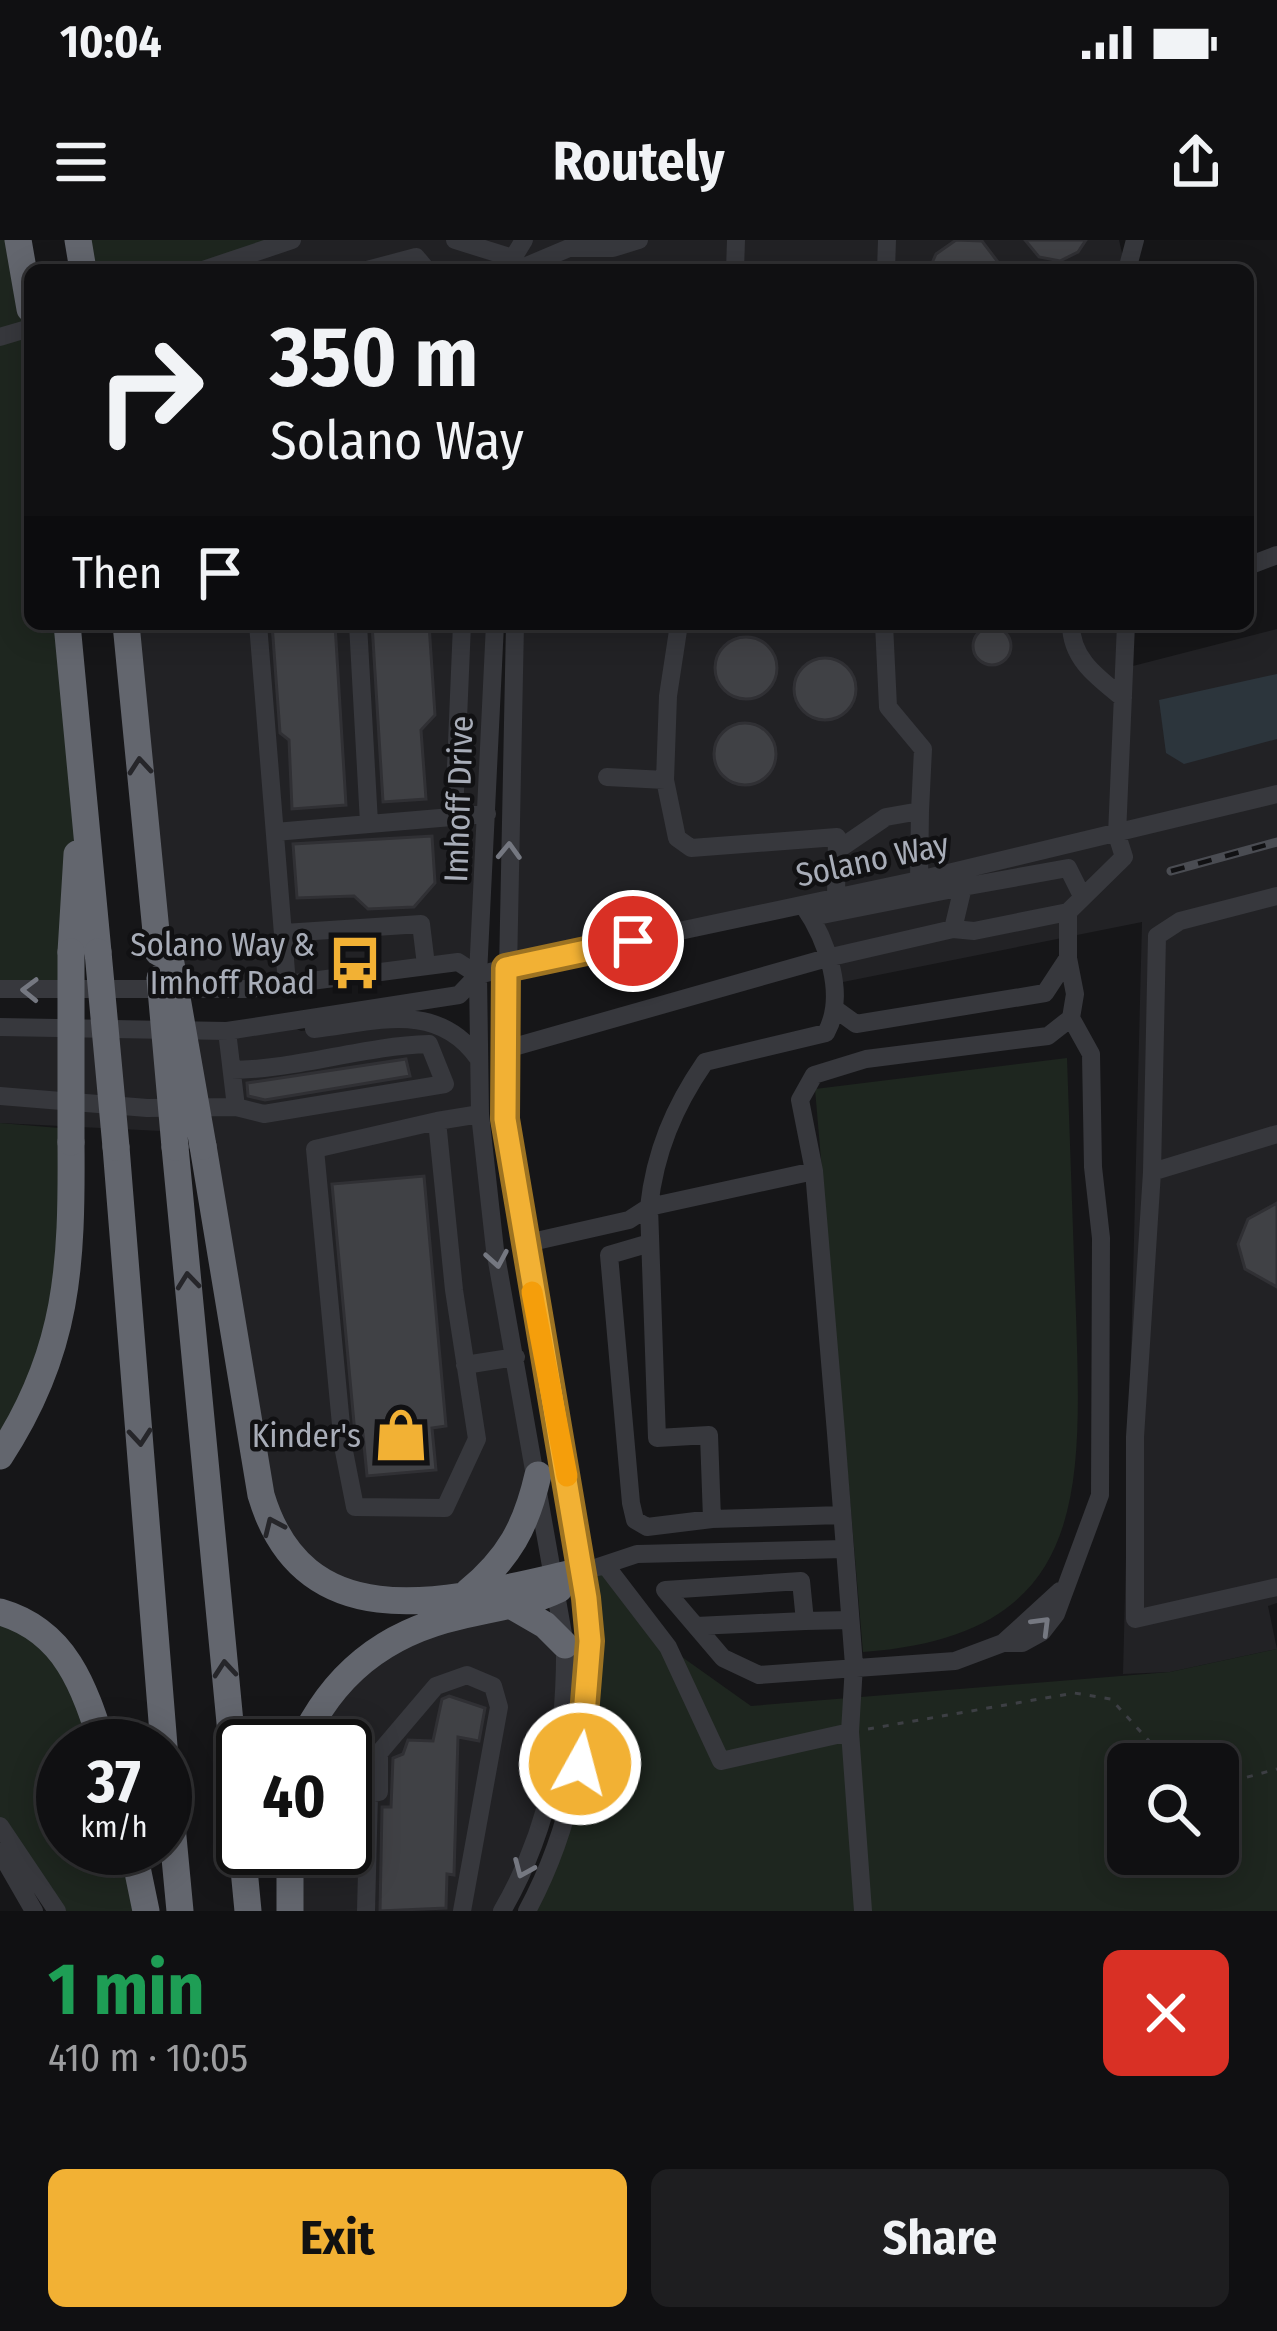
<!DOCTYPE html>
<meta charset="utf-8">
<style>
:root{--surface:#101012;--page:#1e1e20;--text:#f1f3f6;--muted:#9c9d9f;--line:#303032;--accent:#f2b134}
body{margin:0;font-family:"Fira Sans Condensed",sans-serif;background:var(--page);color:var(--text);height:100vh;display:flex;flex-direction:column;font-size:45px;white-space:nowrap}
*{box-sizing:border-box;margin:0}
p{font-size:39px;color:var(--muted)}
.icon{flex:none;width:66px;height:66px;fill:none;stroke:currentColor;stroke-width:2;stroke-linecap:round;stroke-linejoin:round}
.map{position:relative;height:1671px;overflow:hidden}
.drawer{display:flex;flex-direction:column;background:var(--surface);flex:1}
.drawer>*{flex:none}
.top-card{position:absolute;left:24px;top:24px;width:1230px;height:366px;border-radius:18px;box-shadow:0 6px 30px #0003,0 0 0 3px var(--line);background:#101012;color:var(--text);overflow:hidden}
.controls{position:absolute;left:1107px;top:1503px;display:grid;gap:24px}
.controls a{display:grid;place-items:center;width:132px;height:132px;border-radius:18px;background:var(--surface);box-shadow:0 6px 30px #0003,0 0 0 3px var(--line);font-size:60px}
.speed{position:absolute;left:36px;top:1479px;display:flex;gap:24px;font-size:60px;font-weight:700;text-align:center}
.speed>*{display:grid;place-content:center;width:156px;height:156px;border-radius:50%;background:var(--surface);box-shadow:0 6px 30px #0003,0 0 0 3px var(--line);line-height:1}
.speed small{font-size:30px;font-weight:400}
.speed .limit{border:6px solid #111;border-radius:18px;background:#fff;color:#111}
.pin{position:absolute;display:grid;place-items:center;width:102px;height:102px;color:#fff;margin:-51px;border:6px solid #fff;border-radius:50%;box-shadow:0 3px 12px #0007}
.me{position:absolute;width:132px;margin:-66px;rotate:7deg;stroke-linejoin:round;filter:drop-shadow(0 0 9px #0008)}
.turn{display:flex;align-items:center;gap:42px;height:252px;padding:0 48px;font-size:54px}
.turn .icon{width:156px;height:156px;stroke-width:2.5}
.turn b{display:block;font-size:84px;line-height:102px}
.then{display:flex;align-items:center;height:114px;padding:0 48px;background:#0003;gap:24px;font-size:45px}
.round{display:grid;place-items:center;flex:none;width:126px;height:126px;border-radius:18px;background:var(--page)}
.head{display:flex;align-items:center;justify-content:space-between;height:204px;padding:0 48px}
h1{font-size:72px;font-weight:700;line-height:90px;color:#1e9e55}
.primary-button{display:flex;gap:24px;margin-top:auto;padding:24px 48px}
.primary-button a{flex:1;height:138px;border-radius:18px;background:var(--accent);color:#111;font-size:48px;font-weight:700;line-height:138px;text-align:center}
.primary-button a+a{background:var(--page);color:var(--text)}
.status{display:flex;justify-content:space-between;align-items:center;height:84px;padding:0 60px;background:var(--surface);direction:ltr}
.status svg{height:33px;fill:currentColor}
header{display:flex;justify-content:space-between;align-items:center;height:156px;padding:0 48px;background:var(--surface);font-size:54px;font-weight:700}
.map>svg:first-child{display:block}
.built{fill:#222225}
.green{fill:#1e261f;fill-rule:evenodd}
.water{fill:#2c353c}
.building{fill:#404145;stroke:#303034;stroke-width:3}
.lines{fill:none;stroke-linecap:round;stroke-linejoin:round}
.path{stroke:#3d3f44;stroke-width:3;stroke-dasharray:6 9;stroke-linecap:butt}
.minor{stroke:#37383d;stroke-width:18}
.highway{stroke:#63666e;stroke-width:27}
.rail-casing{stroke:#4a4c52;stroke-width:9}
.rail{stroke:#111113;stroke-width:4.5;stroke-dasharray:14;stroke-linecap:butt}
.highway-bridge{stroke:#63666e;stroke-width:27}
.oneway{stroke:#26262a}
.oneway2{stroke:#757881}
.route-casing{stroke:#9d7322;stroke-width:30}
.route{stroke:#f2b134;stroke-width:21}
.slow{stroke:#f59e0b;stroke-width:21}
.labels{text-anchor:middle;stroke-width:9;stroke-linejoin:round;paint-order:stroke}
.street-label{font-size:33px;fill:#a8adb8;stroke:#111113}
.poi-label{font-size:33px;fill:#a8adb8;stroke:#111113;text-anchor:end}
</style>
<div class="status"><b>10:04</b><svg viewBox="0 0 49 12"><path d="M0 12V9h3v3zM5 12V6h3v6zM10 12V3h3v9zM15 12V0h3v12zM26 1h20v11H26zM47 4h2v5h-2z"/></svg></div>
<header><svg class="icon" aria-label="menu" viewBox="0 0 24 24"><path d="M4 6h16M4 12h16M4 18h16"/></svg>Routely<svg class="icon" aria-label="share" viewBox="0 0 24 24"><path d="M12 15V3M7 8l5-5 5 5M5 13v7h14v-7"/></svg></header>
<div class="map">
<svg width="1277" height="1671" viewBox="0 0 1277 1671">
<rect width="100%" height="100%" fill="#161618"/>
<path class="built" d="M292,0H1119L1126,30H203Z
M126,384H495L478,735L458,722L162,751Z
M515,384H1125V428L1277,389V1363L1268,1366L1277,1409L1170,1432L1123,1434L1142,682L833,744L803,665L506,728Z
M418,777L478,818L480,874L538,1235L468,1352L370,1360L271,1287L201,893L0,883V787L281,782L301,791Z
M512,1366L565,1405L559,1513L502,1671H290V1608H345V1506H300L383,1404Z"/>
<path class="green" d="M0,0H18L30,69V384H67L83,562L71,754L0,749Z
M78,0H292L203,30H83Z
M1067,818C1070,903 1073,989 1076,1075C1082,1256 1087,1396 863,1412L815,849Z
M0,883L71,889L72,1010L0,1216Z
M606,1326L668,1407L751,1466L1170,1432L1277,1409V1671H527L587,1484L582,1331ZM1128,1524H1218V1614H1128Z
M0,1372L33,1387L103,1506H63V1608H133L146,1671H57L0,1586Z"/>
<path class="water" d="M1277,434V499L1184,524L1166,513L1159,460Z"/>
<path class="building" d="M956,0L982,1L1004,30H929L936,14Z
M1025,0H1086L1078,12L1060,21L1039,17Z
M272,384H335L346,565L292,569L289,500L280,493Z
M372,384H429L435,475L421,490L426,559L383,562Z
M973 406a19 19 0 1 1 38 0a19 19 0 1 1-38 0Z
M715 428a31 31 0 1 1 62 0a31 31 0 1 1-62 0Z
M794 449a31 31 0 1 1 62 0a31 31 0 1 1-62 0Z
M714 514a31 31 0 1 1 62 0a31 31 0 1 1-62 0Z
M432,596L435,643L414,667L368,669L354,656L297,658L293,604Z
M406,819L410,836L265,860L248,856L247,843Z
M424,936L446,1186L432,1188L436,1230L367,1236L363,1194H355L332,944Z
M1277,963V1047L1245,1029L1238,1004L1248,979Z
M449,1456L485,1468L479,1501L458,1497L454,1635L447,1634L446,1668L380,1671L382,1567H391L393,1518L403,1514L408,1500L433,1501L442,1459Z"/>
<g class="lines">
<path class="path" d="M868,1489L1074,1453L1111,1459L1170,1524
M1218,1545L1277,1529"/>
<path class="minor" d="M455,0L513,18L524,0
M203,30L292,0
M367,30L416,17L427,30
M517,30L569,8H613L639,0
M735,30L736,0
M886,30L887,0
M1127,30L1135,0
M0,97L30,88
M1248,326L1277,315
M258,384L287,744
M358,384L369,583
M495,384L478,735L480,874L495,1010L565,1405C566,1499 550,1589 502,1671
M515,384L505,879L590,1401C586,1498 574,1584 527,1671
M884,384L888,467L923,509L920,571
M1071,384C1071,419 1097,437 1123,458
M607,537L665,540L677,598L691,608L837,597L836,657
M665,540L668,456L679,384
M454,575L462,384
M275,592L487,574
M839,609L886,577L920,571L919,640
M812,677L963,647V641
M953,689L974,691L1068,672
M284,693L421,684L426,725
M0,749H249L458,722L478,735
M838,771L856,784L1045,753L1068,718V672L1124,617L1117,595L1126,384
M0,787L227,791L459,755L478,735L506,728L919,640L1277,554
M314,789C375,782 437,760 478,818
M503,810L827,718L953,689L963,647L1068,628L1082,656
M232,830C300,829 362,806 429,804L445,844L264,874L236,867
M0,856L147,868L236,867L227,791
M437,881L315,909L343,1206L355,1267L445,1268L477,1199L454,1050L437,881L480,874
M1277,894L1152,932L1135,1197V1379L1277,1347
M814,931L649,967L657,1198L709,1195L712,1279L842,1275
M1152,932L1157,696L1180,681L1277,656
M650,1003L609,1015L631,1263L635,1280L647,1287L712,1279
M523,1004L629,980L649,967C655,912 674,867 705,822L826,793C847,755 827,700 803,665
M465,1125L516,1117
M606,1326L668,1407L721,1521L850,1492
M598,1327L637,1314L844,1309
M1060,1351L1003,1403H1022L1042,1392L1056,1374L1100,1255L1101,998L1093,927L1091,814L1071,778
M850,1380L805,1381L801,1341L665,1350L723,1418L759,1435L955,1421L1003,1403
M696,1386L805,1381
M0,1586L57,1671
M0,1612L34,1671
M366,1671L369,1554L379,1552V1513L436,1446L467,1435L493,1446L499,1467L462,1671
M863,1671L850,1492L854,1425L836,1193L814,931L800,860L814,835L866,819L1048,796L1071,778L1075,754L1068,718"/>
<path class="highway" d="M18,0L30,69
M78,0L83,30
M67,384L98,712
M126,384L158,712
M71,712L77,614
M203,906L261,1255C307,1409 463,1357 582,1331
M116,907L164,1506
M175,907L248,1671
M0,1216C69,1111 72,1024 71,902
M468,1352C509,1318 526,1287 538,1235
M512,1366L545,1385L565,1405
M0,1372C66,1391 84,1447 103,1506
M300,1506C332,1435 384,1393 460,1376C494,1368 528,1364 559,1349
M165,1512L180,1671
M133,1608L146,1671
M290,1671V1608"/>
<defs>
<path id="rail" d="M1171,631L1277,602"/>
</defs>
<use href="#rail" class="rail-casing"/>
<use href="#rail" class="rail"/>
<path class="highway-bridge" d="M71,712V902
M98,712L116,907
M169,712L203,906
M160,738L175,907"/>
</g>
<defs><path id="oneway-chevron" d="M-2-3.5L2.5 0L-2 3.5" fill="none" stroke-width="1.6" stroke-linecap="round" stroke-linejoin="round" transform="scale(3)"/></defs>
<g class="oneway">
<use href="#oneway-chevron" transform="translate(140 526) rotate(-95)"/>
<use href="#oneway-chevron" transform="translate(188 1041) rotate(-96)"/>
<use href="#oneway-chevron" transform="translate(140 1197) rotate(85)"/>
<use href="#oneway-chevron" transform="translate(273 1286) rotate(-114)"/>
<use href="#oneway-chevron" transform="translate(225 1429) rotate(-95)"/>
</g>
<g class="oneway2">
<use href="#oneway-chevron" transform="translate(509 611) rotate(-88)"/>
<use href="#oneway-chevron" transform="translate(30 750) rotate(-179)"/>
<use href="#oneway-chevron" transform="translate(497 1019) rotate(80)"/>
<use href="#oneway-chevron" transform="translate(1042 1385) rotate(-45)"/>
<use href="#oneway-chevron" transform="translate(523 1629) rotate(113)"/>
</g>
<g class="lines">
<defs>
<path id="route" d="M580,1524L590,1401L586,1358L505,879L506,728L633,701"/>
</defs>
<use href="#route" class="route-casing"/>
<use href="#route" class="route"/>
<path class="slow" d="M532,1052L567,1236"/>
</g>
<defs>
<symbol id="bus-bare" viewBox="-9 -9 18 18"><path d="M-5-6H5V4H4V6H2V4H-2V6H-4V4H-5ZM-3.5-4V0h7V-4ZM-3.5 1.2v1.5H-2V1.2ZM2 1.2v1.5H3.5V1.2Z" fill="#f2b134" stroke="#111113" stroke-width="2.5" paint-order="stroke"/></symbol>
<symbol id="shop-bare" viewBox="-9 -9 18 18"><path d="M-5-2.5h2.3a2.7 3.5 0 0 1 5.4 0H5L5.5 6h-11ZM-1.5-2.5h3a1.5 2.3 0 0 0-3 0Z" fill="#f2b134" stroke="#111113" stroke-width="2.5" paint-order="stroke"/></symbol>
</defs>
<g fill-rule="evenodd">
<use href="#bus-bare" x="317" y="685" width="76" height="76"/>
<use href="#shop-bare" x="363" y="1157" width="76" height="76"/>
</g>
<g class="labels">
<g class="street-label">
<text transform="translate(458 559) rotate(-88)" y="12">Imhoff Drive</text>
<text transform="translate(872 619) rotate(-12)" y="12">Solano Way</text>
</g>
<g class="poi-label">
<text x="315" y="716">Solano Way &amp;<tspan x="315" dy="38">Imhoff Road</tspan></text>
<text x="361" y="1207">Kinder's</text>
</g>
</g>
</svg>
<div class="controls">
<a><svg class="icon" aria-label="search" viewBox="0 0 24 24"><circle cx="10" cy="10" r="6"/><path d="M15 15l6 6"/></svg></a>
</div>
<div class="speed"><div>37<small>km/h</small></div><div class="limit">40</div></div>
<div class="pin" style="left:633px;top:701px;background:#d93025"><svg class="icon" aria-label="arrive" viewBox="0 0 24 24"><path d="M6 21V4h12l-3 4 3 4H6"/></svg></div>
<svg class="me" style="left:580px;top:1524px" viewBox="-20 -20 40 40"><circle r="17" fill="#f2b134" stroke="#fff" stroke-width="3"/><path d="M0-11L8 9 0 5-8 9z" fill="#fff"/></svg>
<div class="top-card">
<div class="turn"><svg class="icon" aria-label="right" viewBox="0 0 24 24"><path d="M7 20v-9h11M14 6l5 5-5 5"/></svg><div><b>350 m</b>Solano Way</div></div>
<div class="then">Then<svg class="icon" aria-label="arrive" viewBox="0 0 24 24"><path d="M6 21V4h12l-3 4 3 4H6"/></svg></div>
</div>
</div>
<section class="drawer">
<div class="head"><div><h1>1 min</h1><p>410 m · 10:05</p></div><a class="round" style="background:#d93025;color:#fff"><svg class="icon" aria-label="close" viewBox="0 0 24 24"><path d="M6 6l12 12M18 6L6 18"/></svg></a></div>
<div class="primary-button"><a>Exit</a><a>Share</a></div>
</section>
